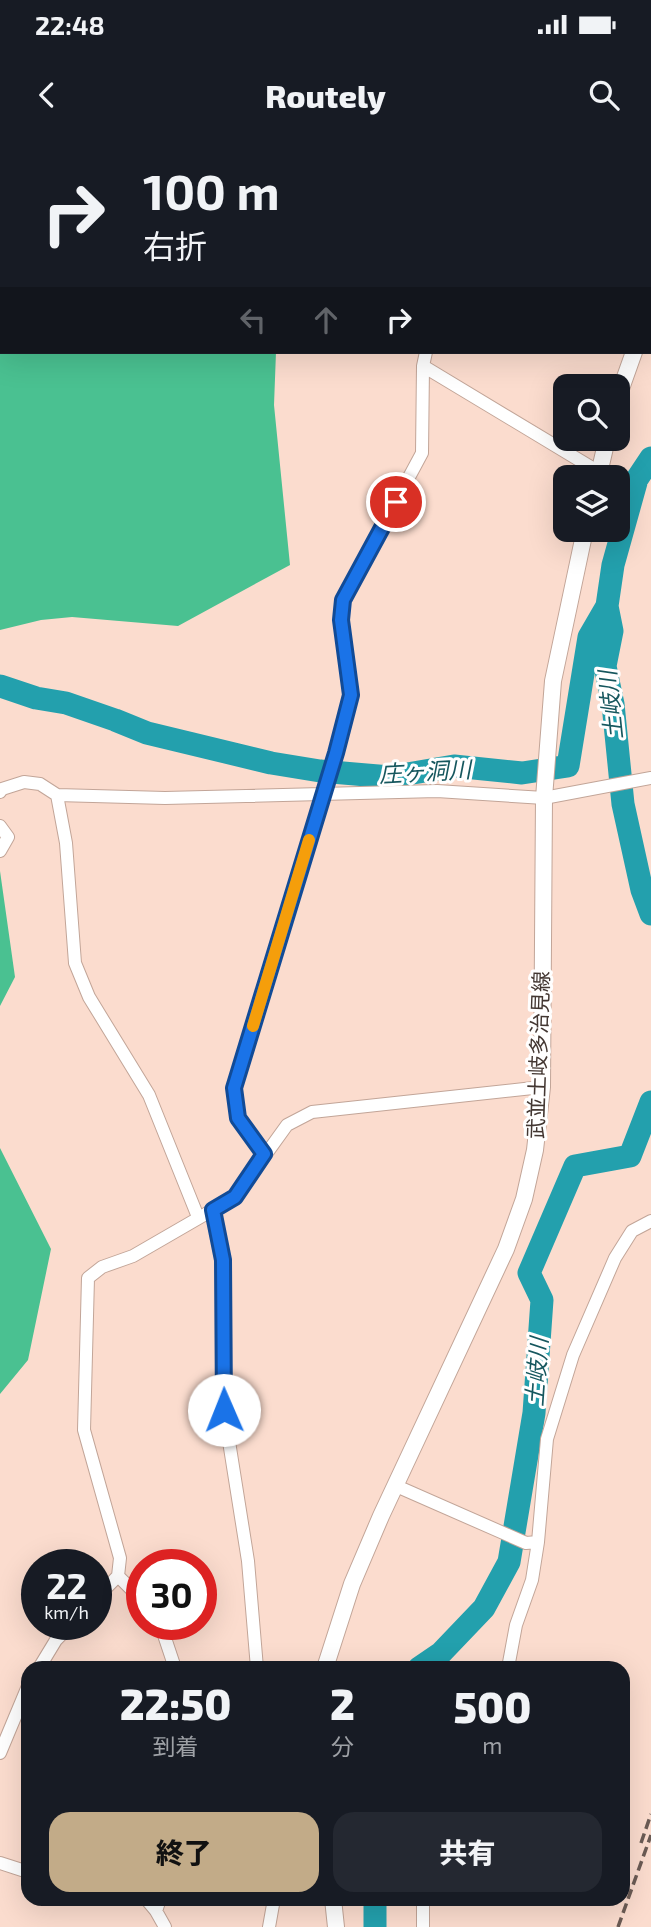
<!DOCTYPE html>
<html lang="ja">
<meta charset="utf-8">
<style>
:root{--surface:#171b24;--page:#242831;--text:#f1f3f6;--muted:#9ea1a6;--accent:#c2ab88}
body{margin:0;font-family:"Exo 2","Noto Sans JP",sans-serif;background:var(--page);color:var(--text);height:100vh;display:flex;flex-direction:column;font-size:26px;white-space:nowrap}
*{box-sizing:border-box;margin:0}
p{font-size:23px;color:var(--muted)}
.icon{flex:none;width:38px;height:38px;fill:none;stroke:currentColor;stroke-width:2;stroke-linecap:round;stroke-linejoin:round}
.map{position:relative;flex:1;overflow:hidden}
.details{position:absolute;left:21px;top:1521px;width:609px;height:245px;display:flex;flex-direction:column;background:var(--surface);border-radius:21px;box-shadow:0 7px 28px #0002}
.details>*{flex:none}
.top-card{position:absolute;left:0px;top:0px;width:651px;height:214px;box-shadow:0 7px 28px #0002;background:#171b24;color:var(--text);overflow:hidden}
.fabs{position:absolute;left:553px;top:234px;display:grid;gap:14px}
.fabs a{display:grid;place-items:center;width:77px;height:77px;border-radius:14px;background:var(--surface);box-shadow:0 7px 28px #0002;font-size:35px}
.speed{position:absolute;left:21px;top:1409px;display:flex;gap:14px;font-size:35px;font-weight:700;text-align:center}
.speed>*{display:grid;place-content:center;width:91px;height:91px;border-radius:50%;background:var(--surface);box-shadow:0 7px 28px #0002;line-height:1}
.speed small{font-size:18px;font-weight:400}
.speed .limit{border:10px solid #d22;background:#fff;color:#111}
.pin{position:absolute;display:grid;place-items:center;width:60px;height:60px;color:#fff;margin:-30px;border:4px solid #fff;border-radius:50%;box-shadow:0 2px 7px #0007}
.me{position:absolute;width:77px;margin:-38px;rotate:359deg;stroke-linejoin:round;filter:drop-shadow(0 0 5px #0008)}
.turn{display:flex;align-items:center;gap:24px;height:147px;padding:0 28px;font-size:32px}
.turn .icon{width:91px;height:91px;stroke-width:2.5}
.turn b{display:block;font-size:49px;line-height:60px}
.lanes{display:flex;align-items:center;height:66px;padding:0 28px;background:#0003;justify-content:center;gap:35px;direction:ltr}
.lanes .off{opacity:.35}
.eta{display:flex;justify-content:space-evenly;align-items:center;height:119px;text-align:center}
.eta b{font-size:42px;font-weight:800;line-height:49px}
.button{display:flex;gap:14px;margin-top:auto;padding:14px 28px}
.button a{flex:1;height:80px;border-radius:21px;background:var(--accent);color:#111;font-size:28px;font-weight:800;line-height:80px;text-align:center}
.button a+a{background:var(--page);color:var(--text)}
.status{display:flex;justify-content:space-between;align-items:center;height:49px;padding:0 35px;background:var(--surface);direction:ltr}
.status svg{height:19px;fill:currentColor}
header{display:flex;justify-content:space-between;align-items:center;height:91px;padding:0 28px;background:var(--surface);font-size:32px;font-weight:800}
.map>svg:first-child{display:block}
.forest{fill:#4ac191}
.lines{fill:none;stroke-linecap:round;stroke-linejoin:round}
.river{stroke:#23a0ad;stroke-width:23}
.minor-casing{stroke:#c2a598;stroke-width:14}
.secondary-casing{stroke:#c2a598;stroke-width:18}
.minor{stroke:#fff;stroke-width:12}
.secondary{stroke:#fff;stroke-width:16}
.rail{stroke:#6b5b54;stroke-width:3.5;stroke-dasharray:10 5;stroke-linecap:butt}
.route-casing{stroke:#114b97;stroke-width:18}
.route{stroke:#1a73e8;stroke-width:12}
.slow{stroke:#f59e0b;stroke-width:12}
.labels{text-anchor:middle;stroke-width:6;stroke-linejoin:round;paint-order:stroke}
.street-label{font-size:21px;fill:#433732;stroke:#fff}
.water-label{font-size:23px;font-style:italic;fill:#16575e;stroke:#fff}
</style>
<div class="status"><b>22:48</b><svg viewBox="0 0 49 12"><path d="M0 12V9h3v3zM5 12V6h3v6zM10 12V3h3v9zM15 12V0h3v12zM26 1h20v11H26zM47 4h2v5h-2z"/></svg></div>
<header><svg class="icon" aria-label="back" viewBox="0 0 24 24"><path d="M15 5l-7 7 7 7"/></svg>Routely<svg class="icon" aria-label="search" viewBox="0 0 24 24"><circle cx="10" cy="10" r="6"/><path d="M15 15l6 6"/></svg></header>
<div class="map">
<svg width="651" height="1787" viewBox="0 0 651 1787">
<rect width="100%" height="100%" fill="#fbdcce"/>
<path class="forest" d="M0,0H273L274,2H2V212H276L274,265L290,425L178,486L72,477L41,480L0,490Z
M0,731L15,837L0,866Z
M0,1008L51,1109L28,1220L0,1254Z"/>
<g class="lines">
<path class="river" d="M651,318L637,339L613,425L607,466L612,491L605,526L613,564L623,664L642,750L651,774
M0,546L36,558L66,563L115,580L147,593L271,623L320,631L390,637L454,626L522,633L568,626L589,497L607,466
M419,1528L441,1513L484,1468L509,1422L534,1273L542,1160L529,1133L575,1026L630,1016L651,962
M375,1787V1759"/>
<defs>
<path id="minor" d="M525,2L526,0
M423,226L599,332
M0,652L2,649L24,642L40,644L57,655L165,658L437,651L544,658L651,638
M57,655L66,703L75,823L89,857L149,955L198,1077
M0,686L8,697L0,711
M264,1014L238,978L234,948L336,613L351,555L341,480L343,460L422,313L423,226L426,212
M213,1070L223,1120L224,1270L248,1421L257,1528
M394,1345L526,1403L538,1402
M118,1436L142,1460
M96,1458L118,1436L120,1418L84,1290L88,1138L102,1127L133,1116L235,1057L287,985L312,972L542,947
M157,1484L164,1495L175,1528
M39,1528L56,1500L72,1484
M508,1528L516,1485L532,1440L538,1402L547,1299L573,1215L615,1118L632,1091L651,1081
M0,1613L28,1546
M0,1723L28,1732
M146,1759L156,1771
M160,1759L156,1771L165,1787
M269,1787L274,1759
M423,1787V1759"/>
<path id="secondary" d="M649,171L651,168
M618,257L634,212
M598,338L607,299
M325,1528L352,1444L381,1376L506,1109L524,1059L535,1010L542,947L544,658L553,541L585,390
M333,1759L336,1787"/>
</defs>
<use href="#minor" class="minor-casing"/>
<use href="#secondary" class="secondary-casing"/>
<use href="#minor" class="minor"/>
<use href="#secondary" class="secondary"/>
<path class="rail" d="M641,1703L651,1674
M618,1787L651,1695"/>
</g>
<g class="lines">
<defs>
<path id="route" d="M224,1270L223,1120L213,1070L235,1057L264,1014L238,978L234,948L336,613L351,555L341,480L343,460L396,362"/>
</defs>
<use href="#route" class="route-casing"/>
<use href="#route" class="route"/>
<path class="slow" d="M253,886L309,700"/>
</g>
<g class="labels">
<g class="street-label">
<text transform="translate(539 915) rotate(-88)" y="7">武並土岐多治見線</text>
</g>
<g class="water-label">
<text transform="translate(611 565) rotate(-96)" y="8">土岐川</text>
<text transform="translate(425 632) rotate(-3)" y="8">庄ヶ洞川</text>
<text transform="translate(537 1232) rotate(-86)" y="8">土岐川</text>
</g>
</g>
</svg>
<div class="fabs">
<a><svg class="icon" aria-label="search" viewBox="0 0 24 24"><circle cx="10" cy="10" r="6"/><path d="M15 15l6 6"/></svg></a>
<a><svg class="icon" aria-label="layers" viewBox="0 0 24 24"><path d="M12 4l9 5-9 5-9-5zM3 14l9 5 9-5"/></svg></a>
</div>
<div class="speed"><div>22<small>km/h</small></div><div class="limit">30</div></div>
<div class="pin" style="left:396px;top:362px;background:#d93025"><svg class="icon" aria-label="arrive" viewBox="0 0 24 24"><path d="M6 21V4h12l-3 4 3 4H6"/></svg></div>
<svg class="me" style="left:224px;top:1270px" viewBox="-20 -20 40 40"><circle r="19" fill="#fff"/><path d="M0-13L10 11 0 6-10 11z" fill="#1a73e8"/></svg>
<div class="top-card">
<div class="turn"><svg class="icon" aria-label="right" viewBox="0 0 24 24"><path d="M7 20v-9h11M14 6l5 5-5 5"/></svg><div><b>100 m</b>右折</div></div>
<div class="lanes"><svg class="icon off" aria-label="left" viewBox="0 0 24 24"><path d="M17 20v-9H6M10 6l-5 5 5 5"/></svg><svg class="icon off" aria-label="ahead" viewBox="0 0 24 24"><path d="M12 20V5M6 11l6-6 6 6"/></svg><svg class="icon" aria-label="right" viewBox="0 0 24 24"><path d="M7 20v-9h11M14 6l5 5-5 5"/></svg></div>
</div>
<section class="details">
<div class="eta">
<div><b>22:50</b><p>到着</p></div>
<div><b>2</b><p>分</p></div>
<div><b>500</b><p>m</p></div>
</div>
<div class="button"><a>終了</a><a>共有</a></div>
</section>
</div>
